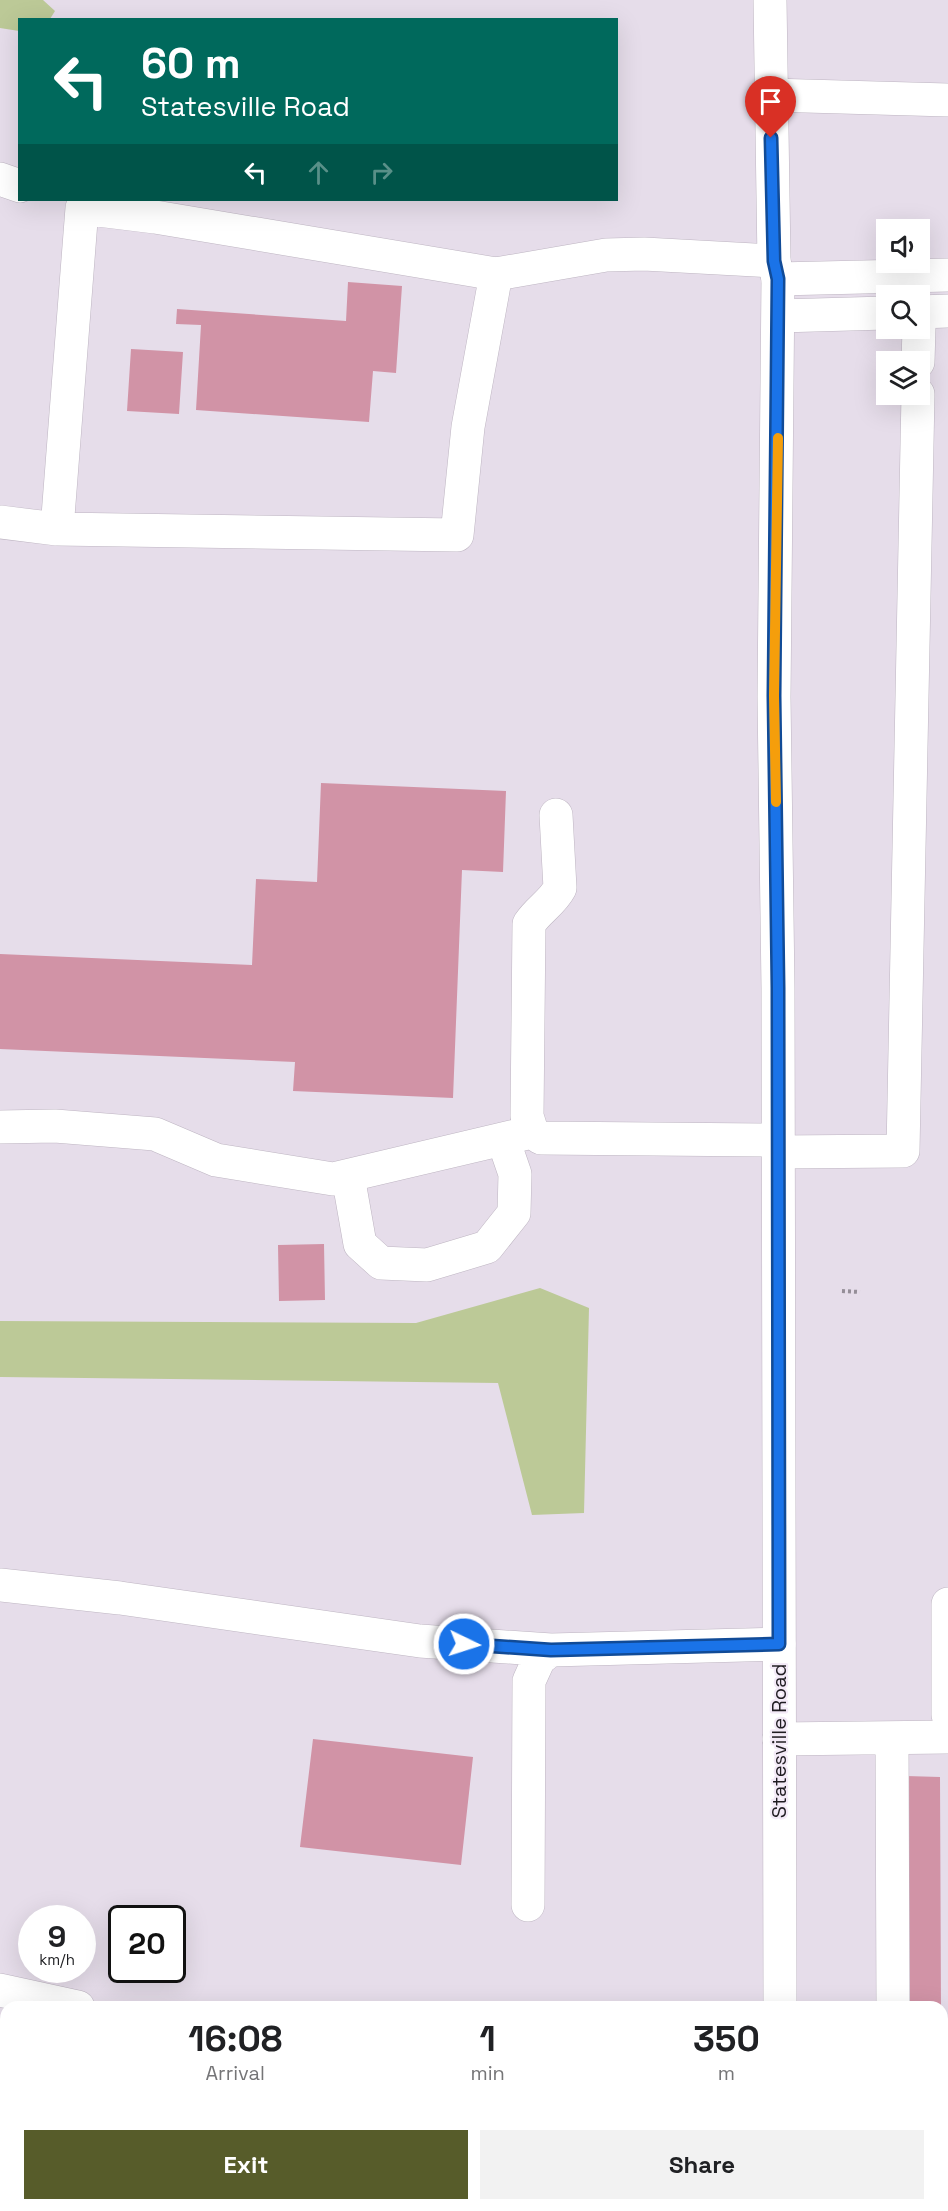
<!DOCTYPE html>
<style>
:root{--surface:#fff;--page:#f2f2f2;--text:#202124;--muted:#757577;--accent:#575c2a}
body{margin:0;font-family:"Space Grotesk",sans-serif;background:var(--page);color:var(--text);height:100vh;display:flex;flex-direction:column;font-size:22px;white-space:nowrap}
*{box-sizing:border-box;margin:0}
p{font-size:20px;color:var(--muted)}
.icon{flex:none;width:33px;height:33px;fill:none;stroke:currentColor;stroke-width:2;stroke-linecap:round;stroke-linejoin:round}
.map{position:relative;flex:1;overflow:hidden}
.sheet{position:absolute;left:0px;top:2001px;width:948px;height:210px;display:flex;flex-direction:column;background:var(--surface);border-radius:18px 18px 0 0;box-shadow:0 6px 24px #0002}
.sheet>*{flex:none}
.guide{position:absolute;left:18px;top:18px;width:600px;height:183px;border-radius:0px;box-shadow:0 6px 24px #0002;background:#00695c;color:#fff;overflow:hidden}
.buttons{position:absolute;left:876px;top:219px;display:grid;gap:12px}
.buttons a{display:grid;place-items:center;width:54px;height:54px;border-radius:0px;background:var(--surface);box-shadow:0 6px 24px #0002;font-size:30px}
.speed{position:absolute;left:18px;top:1905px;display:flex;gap:12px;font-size:30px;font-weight:700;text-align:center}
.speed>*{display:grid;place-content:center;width:78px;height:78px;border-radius:50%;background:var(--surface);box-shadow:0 6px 24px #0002;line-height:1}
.speed small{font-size:15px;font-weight:400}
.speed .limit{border:3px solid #111;border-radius:9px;background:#fff;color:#111}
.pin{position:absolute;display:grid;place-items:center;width:51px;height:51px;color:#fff;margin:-62px -26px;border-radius:50% 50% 50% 0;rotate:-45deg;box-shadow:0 0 6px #0007}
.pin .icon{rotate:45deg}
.me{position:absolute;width:66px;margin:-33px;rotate:94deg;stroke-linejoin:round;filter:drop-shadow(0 0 4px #0008)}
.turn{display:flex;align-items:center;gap:21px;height:126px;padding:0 24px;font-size:27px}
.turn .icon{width:78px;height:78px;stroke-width:2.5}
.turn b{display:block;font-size:42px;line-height:51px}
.lanes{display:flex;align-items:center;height:57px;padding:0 24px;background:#0003;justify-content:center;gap:30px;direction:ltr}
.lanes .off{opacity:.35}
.eta{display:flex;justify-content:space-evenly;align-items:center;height:102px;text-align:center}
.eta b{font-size:36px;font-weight:800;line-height:42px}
.action{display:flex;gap:12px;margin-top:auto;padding:12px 24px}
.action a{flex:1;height:69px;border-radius:0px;background:var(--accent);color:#fff;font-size:24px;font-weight:800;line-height:69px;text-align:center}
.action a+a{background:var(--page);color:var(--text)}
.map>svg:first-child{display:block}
.green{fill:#bcc997}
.building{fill:#d193a6}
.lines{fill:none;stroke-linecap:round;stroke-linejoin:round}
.minor-casing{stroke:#beb5c2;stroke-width:34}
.major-casing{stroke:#beb5c2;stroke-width:34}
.path{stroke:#958e98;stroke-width:4;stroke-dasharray:3 3;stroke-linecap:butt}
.minor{stroke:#fff;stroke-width:33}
.major{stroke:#fff;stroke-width:33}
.route-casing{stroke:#114b97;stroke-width:15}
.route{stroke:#1a73e8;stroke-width:10}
.slow{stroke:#f59e0b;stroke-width:10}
.labels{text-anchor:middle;stroke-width:4.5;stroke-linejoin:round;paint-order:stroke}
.street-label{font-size:20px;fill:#201d22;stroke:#f3eaf7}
</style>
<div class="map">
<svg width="948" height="2211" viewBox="0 0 948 2211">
<rect width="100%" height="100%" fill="#e6ddea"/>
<path class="green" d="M0,0H43L55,11L50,19L20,20L19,31L0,28Z
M540,1288L589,1308L584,1513L532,1515L498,1383L0,1377V1321L416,1323Z"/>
<path class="building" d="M348,282L402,286L396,373L373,371L369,422L196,410L201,325L176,324L177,309L346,321Z
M131,349L183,352L179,414L127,411Z
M321,783L506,791L503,872L462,870L453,1098L293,1091L295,1062L0,1049V954L252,965L256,879L317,882Z
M324,1244L325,1300L279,1301L278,1245Z
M313,1739L473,1757L461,1865L300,1847Z
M906,1776L940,1777L941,2007H906Z
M189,2205H283L302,2210L188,2211Z"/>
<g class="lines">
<defs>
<path id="minor" d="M770,95L948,100
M0,179L20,186
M496,274L468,427L457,535L57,529L82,208L155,217L496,274L606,255L644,254L774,261
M778,279L948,275
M920,312L948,311
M779,316L886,313
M918,362L919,328
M0,522L57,529
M556,815L560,888C552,903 538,910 529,924L527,1116L532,1132L541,1138L778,1140
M0,1127L55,1126L155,1134L216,1160L333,1179L532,1132
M779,1152L903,1151L918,394
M348,1176L360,1244L381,1263L427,1265L487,1247L514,1213L515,1174L503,1139
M0,1585L120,1598L420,1641L551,1650
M948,1604V1715
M892,1738L893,2007
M779,1739L948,1737
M528,1905L529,1681L539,1659L551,1650L779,1644
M0,1990L78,2007
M894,2205V2211
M656,2211L658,2205"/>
<path id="major" d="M770,0L774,261L778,279L774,697L778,988L780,2007
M779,2211V2205"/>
</defs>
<use href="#minor" class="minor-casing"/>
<use href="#major" class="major-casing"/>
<path class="path" d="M842,1291L860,1292"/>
<use href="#minor" class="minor"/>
<use href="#major" class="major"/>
</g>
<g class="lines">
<defs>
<path id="route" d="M464,1644L551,1650L779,1644L778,988L774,696L778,279L774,261L771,138"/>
</defs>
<use href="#route" class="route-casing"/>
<use href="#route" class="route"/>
<path class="slow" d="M776,802L774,696L778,438"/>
</g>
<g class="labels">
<g class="street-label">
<text transform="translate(779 1741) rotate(-90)" y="7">Statesville Road</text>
</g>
</g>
</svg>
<div class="buttons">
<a><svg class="icon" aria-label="sound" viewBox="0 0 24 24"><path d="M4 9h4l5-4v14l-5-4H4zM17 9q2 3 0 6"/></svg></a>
<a><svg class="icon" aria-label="search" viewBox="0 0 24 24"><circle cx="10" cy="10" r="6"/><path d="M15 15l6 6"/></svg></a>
<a><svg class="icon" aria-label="layers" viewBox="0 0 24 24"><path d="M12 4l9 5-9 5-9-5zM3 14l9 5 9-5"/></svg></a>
</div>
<div class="speed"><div>9<small>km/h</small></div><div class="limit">20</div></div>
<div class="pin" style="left:771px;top:138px;background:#d93025"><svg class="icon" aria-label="arrive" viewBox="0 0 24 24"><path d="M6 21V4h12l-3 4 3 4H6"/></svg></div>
<svg class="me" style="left:464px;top:1644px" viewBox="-20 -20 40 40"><circle r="17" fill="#1a73e8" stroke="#fff" stroke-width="3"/><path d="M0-11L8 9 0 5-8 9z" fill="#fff"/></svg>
<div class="guide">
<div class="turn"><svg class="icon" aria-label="left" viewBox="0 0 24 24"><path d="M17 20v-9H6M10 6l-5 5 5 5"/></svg><div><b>60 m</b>Statesville Road</div></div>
<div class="lanes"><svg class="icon" aria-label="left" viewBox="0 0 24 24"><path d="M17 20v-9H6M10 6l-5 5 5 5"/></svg><svg class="icon off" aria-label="ahead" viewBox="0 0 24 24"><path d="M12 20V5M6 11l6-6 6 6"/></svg><svg class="icon off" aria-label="right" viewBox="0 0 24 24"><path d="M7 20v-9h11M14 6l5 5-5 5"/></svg></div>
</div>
<section class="sheet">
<div class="eta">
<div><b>16:08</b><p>Arrival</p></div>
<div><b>1</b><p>min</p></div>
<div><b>350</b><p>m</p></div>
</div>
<div class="action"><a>Exit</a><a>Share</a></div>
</section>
</div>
